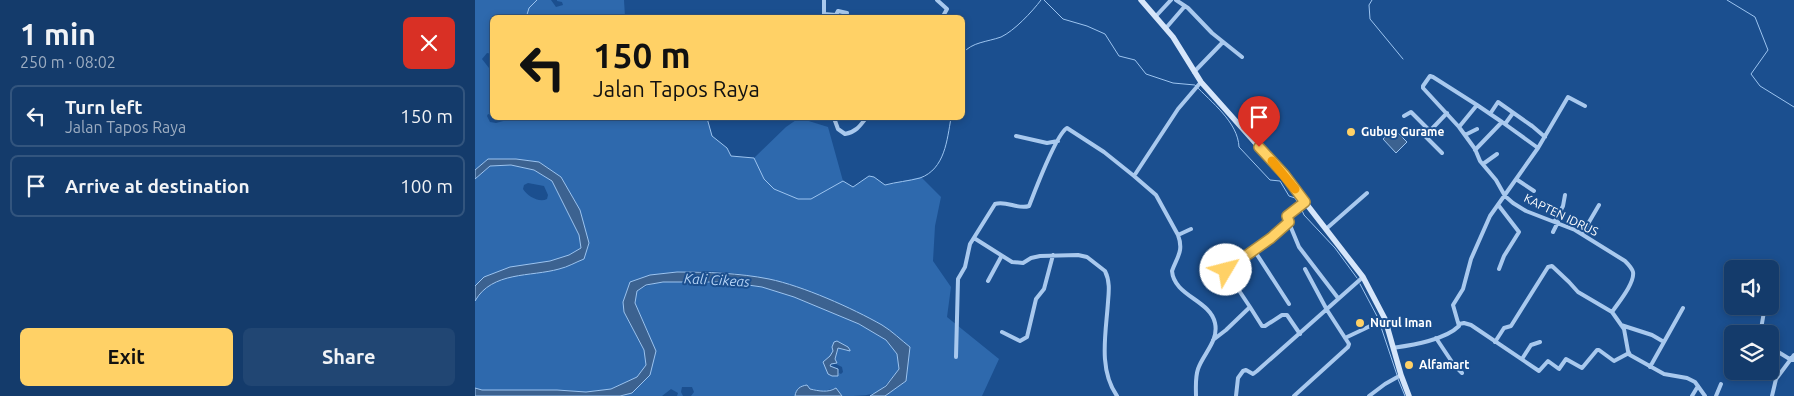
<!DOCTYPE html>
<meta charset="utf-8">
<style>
:root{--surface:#143b6b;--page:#214673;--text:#f1f3f6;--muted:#9dadc1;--line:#33557e;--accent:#ffd166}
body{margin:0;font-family:Ubuntu,sans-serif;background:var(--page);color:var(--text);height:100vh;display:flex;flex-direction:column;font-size:19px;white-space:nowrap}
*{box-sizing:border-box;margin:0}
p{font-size:16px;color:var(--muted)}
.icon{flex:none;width:28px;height:28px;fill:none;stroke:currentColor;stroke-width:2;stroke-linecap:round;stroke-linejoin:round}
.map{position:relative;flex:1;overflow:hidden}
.details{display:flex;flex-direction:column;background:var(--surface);width:475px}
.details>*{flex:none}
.top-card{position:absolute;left:15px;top:15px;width:475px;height:105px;border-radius:8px;box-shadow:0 2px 8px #0003,0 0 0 1px var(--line);background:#ffd166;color:#111;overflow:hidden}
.tools{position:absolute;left:1249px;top:260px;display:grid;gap:10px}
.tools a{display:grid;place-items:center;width:55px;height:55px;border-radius:8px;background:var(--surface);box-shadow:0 2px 8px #0003,0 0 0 1px var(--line);font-size:25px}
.pin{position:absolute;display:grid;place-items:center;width:42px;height:42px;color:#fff;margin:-51px -21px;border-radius:50% 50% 50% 0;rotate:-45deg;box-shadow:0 0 5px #0007}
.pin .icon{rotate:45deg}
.me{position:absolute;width:55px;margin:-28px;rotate:53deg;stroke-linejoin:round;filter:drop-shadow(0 0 4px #0008)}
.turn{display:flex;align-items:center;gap:18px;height:105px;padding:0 20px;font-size:22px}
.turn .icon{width:65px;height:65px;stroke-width:2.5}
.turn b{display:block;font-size:35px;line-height:42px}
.round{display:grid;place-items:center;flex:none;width:52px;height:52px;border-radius:8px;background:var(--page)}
.head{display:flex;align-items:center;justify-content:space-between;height:85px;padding:0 20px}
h1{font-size:30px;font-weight:700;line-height:38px}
.cta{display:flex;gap:10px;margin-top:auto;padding:10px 20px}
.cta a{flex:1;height:58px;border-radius:8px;background:var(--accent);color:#111;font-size:20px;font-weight:700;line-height:58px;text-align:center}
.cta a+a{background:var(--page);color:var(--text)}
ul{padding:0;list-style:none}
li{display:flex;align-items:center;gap:15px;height:62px;margin:0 10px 8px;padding:0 10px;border:2px solid var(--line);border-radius:8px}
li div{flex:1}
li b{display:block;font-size:19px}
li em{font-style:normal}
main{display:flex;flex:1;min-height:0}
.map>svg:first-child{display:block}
.green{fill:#2e69ad;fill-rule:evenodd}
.water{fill:#3c6290;stroke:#9cc4f0}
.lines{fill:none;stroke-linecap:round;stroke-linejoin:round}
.stream{stroke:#9cc4f0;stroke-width:1}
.street{stroke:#a9c9ee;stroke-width:4}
.secondary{stroke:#d6e6fa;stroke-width:5.5}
.route-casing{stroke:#a68842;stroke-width:12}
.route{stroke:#ffd166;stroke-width:9}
.slow{stroke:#f59e0b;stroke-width:9}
.poi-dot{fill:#ffd166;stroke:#1b4f8f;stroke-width:2}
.labels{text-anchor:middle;stroke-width:4;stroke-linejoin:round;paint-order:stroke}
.poi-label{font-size:12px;font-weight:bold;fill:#fff;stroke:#1b4f8f;text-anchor:start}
.street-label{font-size:12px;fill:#fff;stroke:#1b4f8f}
.water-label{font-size:14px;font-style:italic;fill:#b5d3f5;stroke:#1b4f8f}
</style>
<main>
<section class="details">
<div class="head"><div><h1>1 min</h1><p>250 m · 08:02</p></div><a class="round" style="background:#d93025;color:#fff"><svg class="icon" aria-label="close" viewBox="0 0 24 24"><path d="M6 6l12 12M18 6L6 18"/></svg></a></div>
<ul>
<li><svg class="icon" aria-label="left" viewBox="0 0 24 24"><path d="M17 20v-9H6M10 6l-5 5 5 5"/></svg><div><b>Turn left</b><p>Jalan Tapos Raya</p></div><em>150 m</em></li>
<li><svg class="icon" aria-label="arrive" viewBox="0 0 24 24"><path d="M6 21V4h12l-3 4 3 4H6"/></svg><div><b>Arrive at destination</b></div><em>100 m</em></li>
</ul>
<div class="cta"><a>Exit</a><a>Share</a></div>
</section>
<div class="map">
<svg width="1319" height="396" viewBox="0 0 1319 396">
<rect width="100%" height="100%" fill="#1b4f8f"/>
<path class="green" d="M0,0H76L81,7L88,5L87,2L82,1V0H149L150,17L18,18L17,54L12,53L7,59L14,68L17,70V115L13,114L12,116L15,122L21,123L32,120L33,118H232L237,136L252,148L256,156L279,158L311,127L324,118L353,127L368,181L378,187L394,176L399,177L410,185L446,177L466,197L460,226L458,261L476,287L472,317L524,359L507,396H410L431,381L435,347C411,333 388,315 363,304C302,275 220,259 155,282L148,302L149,312L169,350L171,365L162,377L136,389L111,392L82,390H7L0,388V301C16,271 55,277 84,269C93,267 101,262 109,259L105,210L86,177L64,162L41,159H13L0,170Z
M36,165L59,170L77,181L104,235L106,248L94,255L75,261L35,268L9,277L0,286V179L15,166ZM53,183L69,186L73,195L72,199C64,203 52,196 48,189L49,185Z
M219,281L252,282L287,287L319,297L384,324L411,340L422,354L424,369C403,396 400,396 367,396L361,388L349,391L335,389L321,392L320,396H216L219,392L217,387H207L206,392L208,396H202L203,393L196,389L187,396H145L157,393L175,375L174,334L160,303L162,291C179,280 199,281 219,281ZM364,343L373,351L363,348L360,359L362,363L361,364L367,367L368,372L366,374L364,373L363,376L353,374C351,361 357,353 364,343Z"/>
<path class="water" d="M919,129L932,142L921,153L908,139Z
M13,159H41L64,162L86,177L105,210L114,243L109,259C101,262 93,267 84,269C56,277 17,271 0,301V286L9,277L35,267L75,261L94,255L106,248L104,235L77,181L59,170L36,165L15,166L0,179V170Z
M202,272C232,272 264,273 294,279C328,286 377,308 407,325C417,331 426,340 435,347L431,381L410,396H395L411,386L424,369L422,354L411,340L384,324L319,297L287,287L252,282H188L171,285L162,291L160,303L181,351L175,375L157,393L145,396H0V388L7,390H82L111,392L136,389L162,377L171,365L169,350L149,312L148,302L155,282L175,275Z
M362,341L373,347L375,350V351L363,348L360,359L362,363L356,364L355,366L363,369V376H357L353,374L348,362L355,356L358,351L357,347L359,342Z
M332,385L335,389C344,391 353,393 361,388L367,396H320C321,389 325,386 332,385Z"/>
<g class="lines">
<path class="stream" d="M569,0L588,19L612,26L630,34L644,56L660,60L671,74L698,83L720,85C736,102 763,122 764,147L795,180L805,181L814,196L820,198L824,205
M897,0L894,5L895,19L928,59
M1252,0L1280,17L1293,50L1276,74L1285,86L1319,107
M51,18L54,8L62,0
M488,53C497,42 512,42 526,37C539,31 557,12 566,0
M232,118L237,136L252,148L256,156L279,158L289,179L299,189L323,199H336L368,181L378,187L394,176L399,177L410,185C421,182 434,181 445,178C470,169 472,140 476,118
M826,208L829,215L860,248L882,278
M885,284L903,318
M905,324L922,375
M923,379L930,396"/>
<path class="street" d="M349,0V18
M462,0L472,9L467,18
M701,0L713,8L737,33L767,57
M349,14L361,15L363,11L372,13
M681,16L696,0
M691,28L710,6
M719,72L748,42
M1002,105L1027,122
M1015,114L1023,102L1057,126
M929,116L936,112L954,130
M359,118L363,129L370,134C381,132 385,126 391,118
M1030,124L1038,113L1040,114
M1056,125L1070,137
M984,127L1002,105L958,77L955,76L948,86V88L984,127L1000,149L1005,161L1021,180L1030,196L1038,203L1051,211L1100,230L1150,261C1153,264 1157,268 1158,272C1160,283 1143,303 1137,312
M990,135L1002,129
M541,136L572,143L583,141
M1000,150L1027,122L1063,148
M967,153L950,136L972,113
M1008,164L1022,154
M659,176L681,195L703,235C709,251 702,257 697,271C699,296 735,300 740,323C744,341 728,354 723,369C720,378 721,387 721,396
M1041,179L1059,191
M830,202L812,218L824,247L863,298
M1024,206L1044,232L1029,256L1024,269
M1080,221L1088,206L1090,195
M851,229L892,193
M1078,232L1083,222
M1107,234L1124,205
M703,235L716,229
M499,238L537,262L548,263L556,258L565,256L603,255L612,257L630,271C635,281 634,291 633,302C631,333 623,369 642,396
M779,250L814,304
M755,277L751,272L752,269L796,238L814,222
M513,281L526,257
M758,283L775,272
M733,286L755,277L775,307L751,330L738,340
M775,307L787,326H790L807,315H812L825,334
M984,324L989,323L996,325L1064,371L1073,361L1084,369L1091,359L1107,368L1122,350H1124L1139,361L1154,353
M1146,325L1177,335L1189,342
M527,332L545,341L552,337L561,299L569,289L578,255
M1287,334L1286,329L1290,306
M870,338L910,319
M961,338L979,365L987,373
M1020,342L1029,328L1036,326L1073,267L1077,266L1094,282L1103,292L1137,312L1149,329L1153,351L1155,355L1189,374L1212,378L1220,382L1230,396
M1295,347L1313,358L1319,360
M918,348C937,345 970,340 984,326L978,305L988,289L996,259L1015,216L1063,148L1093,97L1110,106
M481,357L483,279L490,267L495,244L520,204C531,200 543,210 554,206C560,191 581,134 592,128L629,152L659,176L703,109L726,82
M1047,359L1056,345L1065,342
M1175,367L1208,308
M761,396L763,378L768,371L771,370L778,374L782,371L888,277
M819,396L873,347L874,344L852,310L830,269
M894,396L910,384L926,375
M1217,396L1223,386
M1241,396L1246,384
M1297,396L1301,379L1319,355"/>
<path class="secondary" d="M666,0L698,37L726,82L809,175L888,277L910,319L926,375L934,396"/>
</g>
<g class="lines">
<defs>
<path id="route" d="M751,270L796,238L814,222L812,216L830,202L809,174L784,147"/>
</defs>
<use href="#route" class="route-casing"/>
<use href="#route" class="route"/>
<path class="slow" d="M797,161L820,189"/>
</g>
<g class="poi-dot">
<circle cx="876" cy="132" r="5"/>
<circle cx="885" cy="323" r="5"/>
<circle cx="934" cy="365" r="5"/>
</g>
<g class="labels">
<g class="poi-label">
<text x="886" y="136">Gubug Gurame</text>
<text x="895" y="327">Nurul Iman</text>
<text x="944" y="369">Alfamart</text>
</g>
<g class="street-label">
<text transform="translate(1086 215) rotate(26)" y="4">KAPTEN IDRUS</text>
</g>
<g class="water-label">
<text transform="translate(242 280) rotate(3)" y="5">Kali Cikeas</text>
</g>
</g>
</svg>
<div class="tools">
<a><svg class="icon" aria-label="sound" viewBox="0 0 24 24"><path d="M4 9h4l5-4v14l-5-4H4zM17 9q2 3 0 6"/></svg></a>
<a><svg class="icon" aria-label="layers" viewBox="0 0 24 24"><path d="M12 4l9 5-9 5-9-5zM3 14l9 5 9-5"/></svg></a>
</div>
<div class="pin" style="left:784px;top:147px;background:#d93025"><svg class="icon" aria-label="arrive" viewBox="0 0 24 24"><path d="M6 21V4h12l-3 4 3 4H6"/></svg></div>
<svg class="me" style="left:751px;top:270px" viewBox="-20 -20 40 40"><circle r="19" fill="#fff"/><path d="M0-13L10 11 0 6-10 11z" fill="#ffd166"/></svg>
<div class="top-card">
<div class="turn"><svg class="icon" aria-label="left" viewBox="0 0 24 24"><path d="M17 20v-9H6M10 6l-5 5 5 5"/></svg><div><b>150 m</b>Jalan Tapos Raya</div></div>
</div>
</div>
</main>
